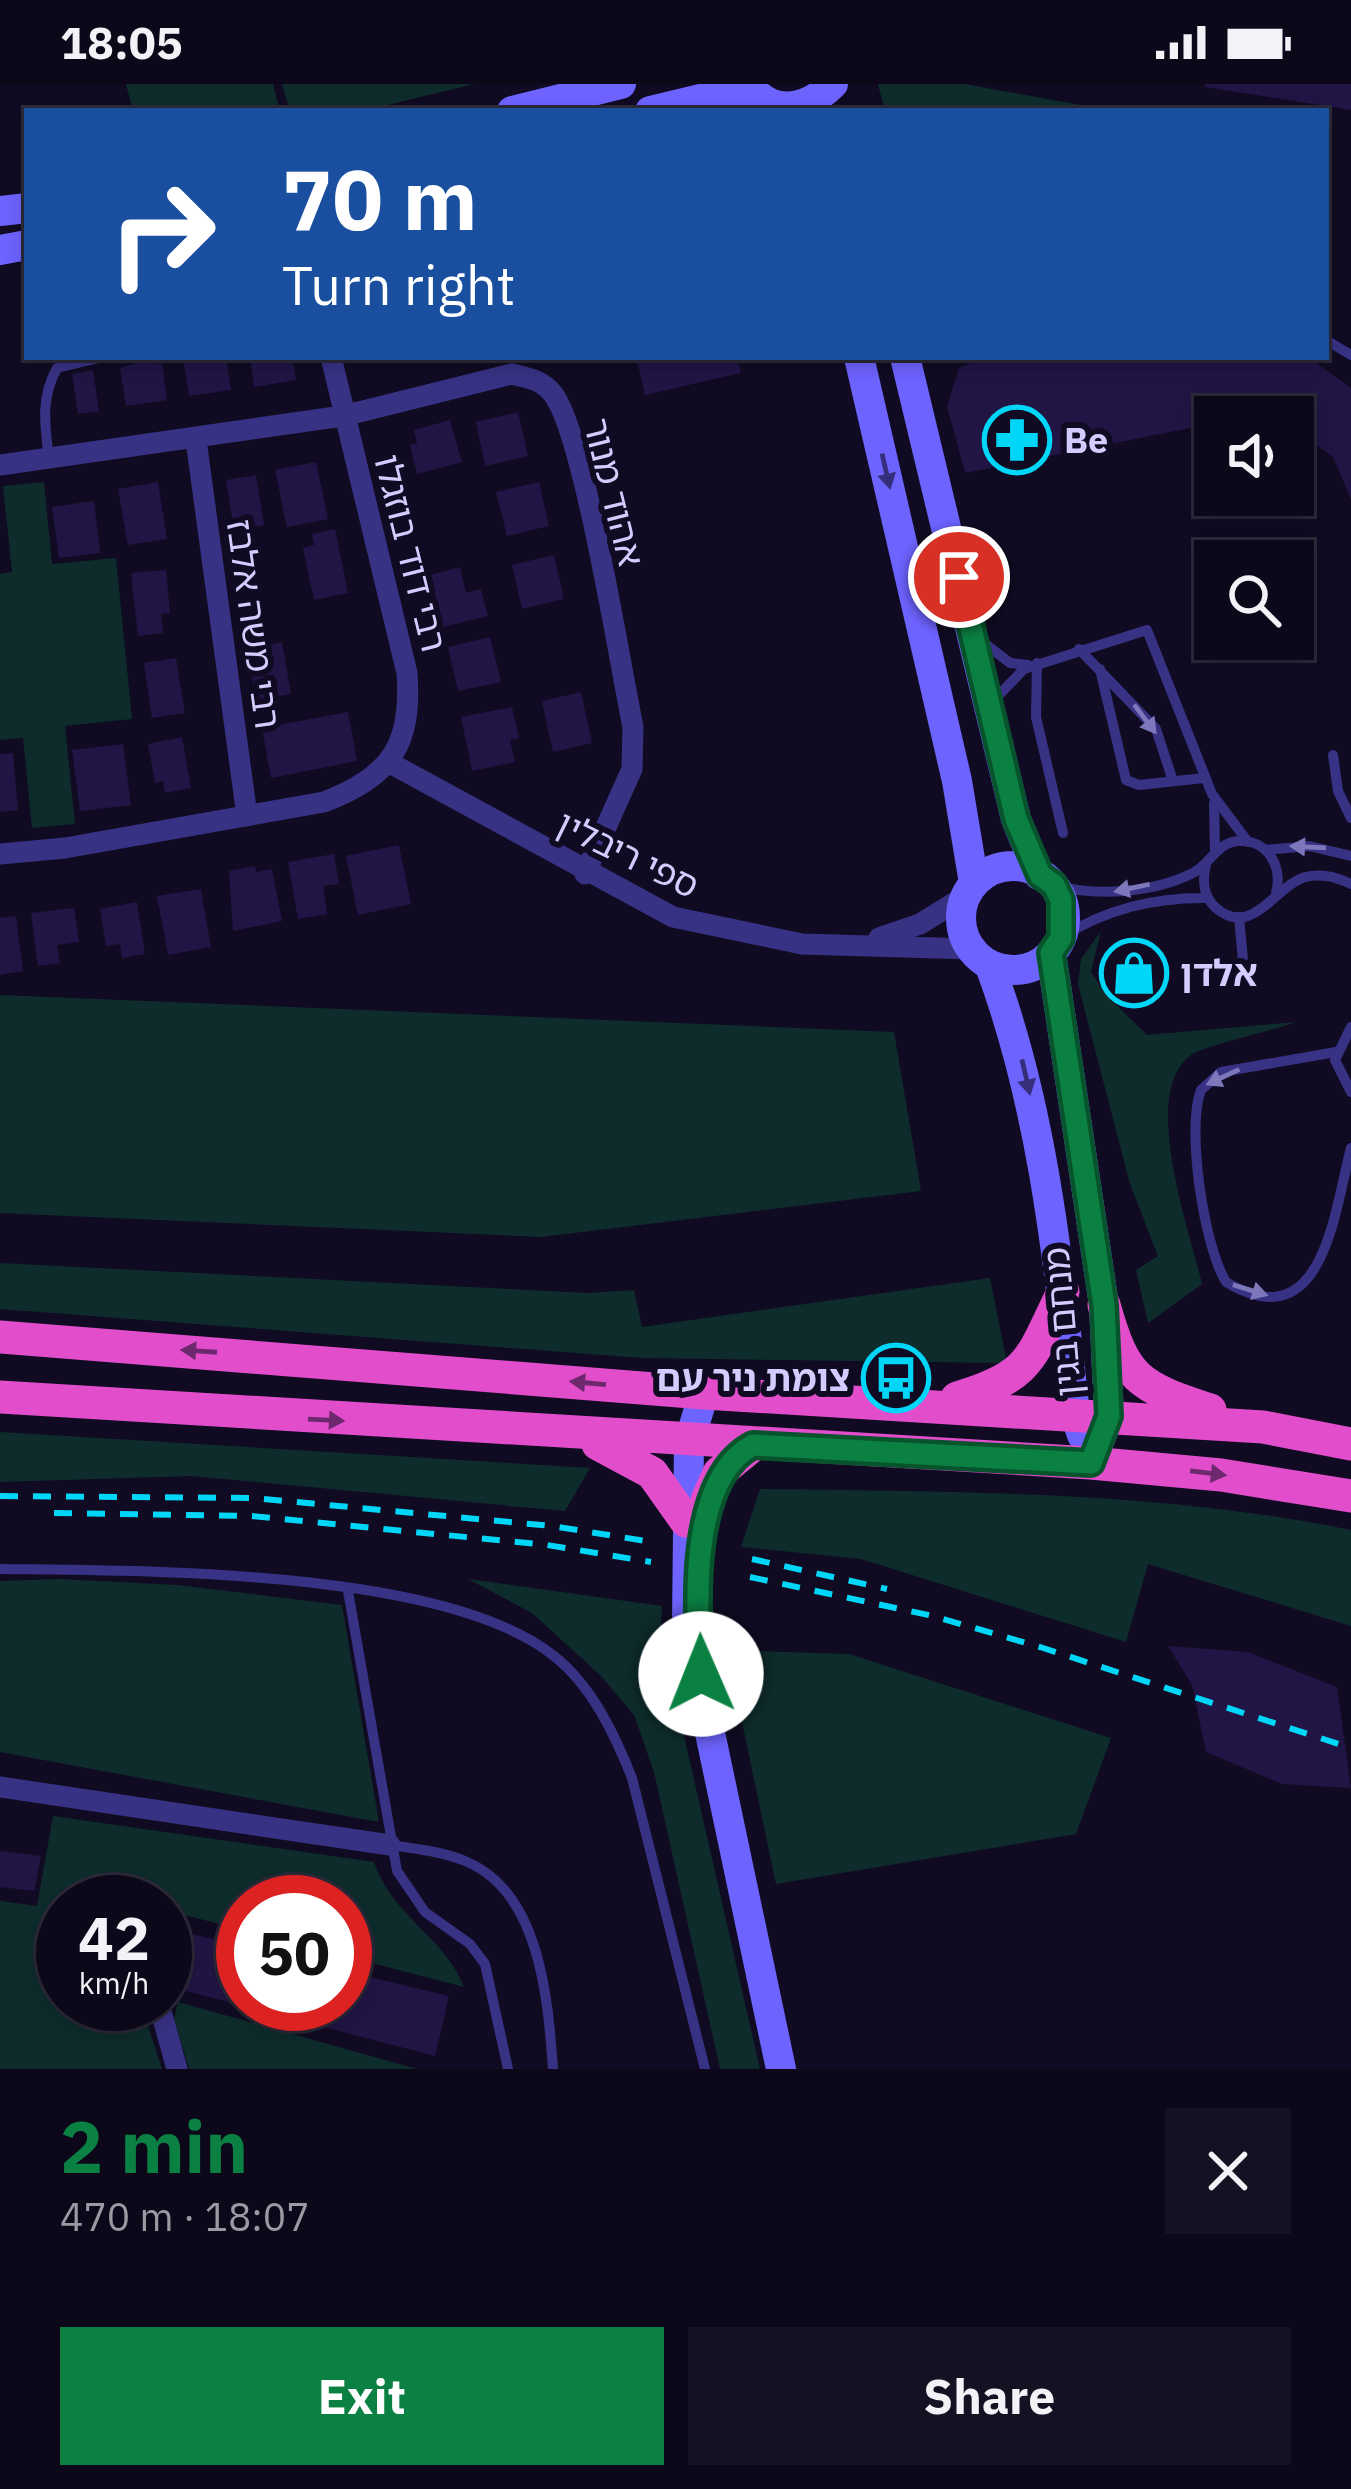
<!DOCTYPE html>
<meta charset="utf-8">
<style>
:root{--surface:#0c081a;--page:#151123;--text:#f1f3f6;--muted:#9a9aa2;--line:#2c2939;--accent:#0b8043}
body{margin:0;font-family:"IBM Plex Sans","Noto Sans Hebrew",sans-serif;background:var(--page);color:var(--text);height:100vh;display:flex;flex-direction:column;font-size:45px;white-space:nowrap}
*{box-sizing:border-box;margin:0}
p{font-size:39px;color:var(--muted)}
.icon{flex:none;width:66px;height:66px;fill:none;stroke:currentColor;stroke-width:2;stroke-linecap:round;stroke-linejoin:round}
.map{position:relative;height:1985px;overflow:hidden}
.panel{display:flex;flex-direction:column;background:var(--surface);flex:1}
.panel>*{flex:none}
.hud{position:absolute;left:24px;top:24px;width:1305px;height:252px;border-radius:0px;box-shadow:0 6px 18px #0003,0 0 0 3px var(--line);background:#1a4fa0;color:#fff;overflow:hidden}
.fabs{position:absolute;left:1194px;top:312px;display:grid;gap:24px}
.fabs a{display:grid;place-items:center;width:120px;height:120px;border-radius:0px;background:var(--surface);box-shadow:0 6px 18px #0003,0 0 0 3px var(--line);font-size:60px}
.speed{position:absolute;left:36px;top:1791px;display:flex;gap:24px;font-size:60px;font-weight:700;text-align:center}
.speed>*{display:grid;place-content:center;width:156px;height:156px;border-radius:50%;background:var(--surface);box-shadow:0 6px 18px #0003,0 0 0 3px var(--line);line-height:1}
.speed small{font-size:30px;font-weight:400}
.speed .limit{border:18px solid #d22;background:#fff;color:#111}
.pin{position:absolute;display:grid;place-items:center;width:102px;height:102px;color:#fff;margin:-51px;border:6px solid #fff;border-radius:50%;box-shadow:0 3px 12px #0007}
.me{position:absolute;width:132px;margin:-66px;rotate:359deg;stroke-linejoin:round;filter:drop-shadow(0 0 9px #0008)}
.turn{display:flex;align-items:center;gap:42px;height:252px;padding:0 60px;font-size:54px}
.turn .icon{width:156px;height:156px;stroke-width:2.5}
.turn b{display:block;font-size:84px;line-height:102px}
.round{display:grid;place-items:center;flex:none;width:126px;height:126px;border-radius:0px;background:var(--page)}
.headline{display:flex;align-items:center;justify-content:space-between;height:204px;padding:0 60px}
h1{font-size:72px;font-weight:700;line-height:90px;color:var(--accent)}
.button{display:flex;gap:24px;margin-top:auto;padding:24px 60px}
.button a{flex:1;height:138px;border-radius:0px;background:var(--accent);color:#fff;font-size:48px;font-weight:700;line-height:138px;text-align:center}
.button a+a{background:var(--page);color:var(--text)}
.status{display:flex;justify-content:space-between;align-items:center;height:84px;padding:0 60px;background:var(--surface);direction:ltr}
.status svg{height:33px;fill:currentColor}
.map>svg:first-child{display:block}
.green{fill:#0e2c2c}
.building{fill:#211545}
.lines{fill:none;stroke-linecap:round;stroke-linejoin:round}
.service{stroke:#383285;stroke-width:10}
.minor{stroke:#383285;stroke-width:21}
.secondary{stroke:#6d63ff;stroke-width:30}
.trunk{stroke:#e24dcc;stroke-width:33}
.rail{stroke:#00d6f7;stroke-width:6;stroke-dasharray:18 15;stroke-linecap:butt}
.oneway{fill:#352e7a}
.oneway2{fill:#7e77bc}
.oneway3{fill:#6e296e}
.route-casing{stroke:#07532c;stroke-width:30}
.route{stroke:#0b8043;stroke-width:21}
.labels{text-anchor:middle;stroke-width:12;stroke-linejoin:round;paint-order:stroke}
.poi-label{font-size:36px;font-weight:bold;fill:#d4ccff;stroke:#100b22;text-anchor:start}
.street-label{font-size:36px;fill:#d4ccff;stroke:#100b22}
</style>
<div class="status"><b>18:05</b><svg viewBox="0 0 49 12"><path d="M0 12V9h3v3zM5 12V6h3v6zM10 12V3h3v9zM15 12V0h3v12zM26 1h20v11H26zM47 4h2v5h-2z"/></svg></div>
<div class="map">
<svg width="1351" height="1985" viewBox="0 0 1351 1985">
<rect width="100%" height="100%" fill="#100b22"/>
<path class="green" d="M126,0H273L280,27H133Z
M282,0H474L363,27H290Z
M878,0H964L1114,27H885Z
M44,398L52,480L116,474L132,635L65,642L75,740L32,744L23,654L0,656V490L12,488L3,402Z
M1101,847L1091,888L1106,911L1147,951L1296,938C1273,947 1206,961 1191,971C1139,1009 1190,1147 1202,1200L1148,1239L1136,1186L1158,1172L1130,1100L1078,900L1081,875Z
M0,911L894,948L921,1107L541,1153L0,1129Z
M0,1179L588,1209L634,1206L642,1243L990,1194L1007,1279L642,1274L0,1225Z
M0,1348L590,1384L565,1427L192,1392L0,1398Z
M760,1405C957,1408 1156,1406 1351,1446V1542L1148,1480L1126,1558L861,1475L741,1463Z
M59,1495L177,1501L342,1521L379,1738L0,1668V1497Z
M468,1495L662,1522L661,1551L760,1985H720L654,1688L634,1631L601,1592L532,1529Z
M727,1566L849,1570L1111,1654L1076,1750L776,1800Z
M53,1732L374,1778C392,1832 444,1852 464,1903L345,1872V1818H243V1846L165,1826V1818H63V1920H141L162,1985H0V1817L37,1822Z
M178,1918L417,1985H189L174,1935Z"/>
<path class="building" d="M1205,0H1351V26L1205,3Z
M226,273L231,306L189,312L183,275Z
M250,273H292L296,296L254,303Z
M636,273H737L741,289L645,311Z
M986,273H1308L1351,304V415L1333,373L1293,344V333H1215V339L965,389L947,322L959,284Z
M153,274L154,280L162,279L167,316L126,322L120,284Z
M93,286L99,327L78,330L72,290Z
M518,328L528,372L485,382L476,338Z
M450,336L462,378L417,390L410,361L417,359L414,346Z
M316,378L328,435L287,443L275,386Z
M256,391L264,441L234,446L226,396Z
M158,398L167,455L128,461L118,405Z
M539,398L549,442L507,452L496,408Z
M94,417L100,469L59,474L52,423Z
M335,445L348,509L314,516L303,464L314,461L312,450Z
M554,471L564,515L522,525L512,481Z
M460,483L466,509L481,505L488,532L443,543L430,491Z
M166,486L170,529L161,530L163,549L138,552L131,489Z
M490,553L501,598L458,607L448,563Z
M282,558L291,610L256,616L247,565Z
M176,574L185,629L152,634L144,579Z
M581,608L592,659L553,668L542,617Z
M512,623L519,654L510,656L515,678L472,687L461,633Z
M348,628L357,677L271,694L262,644Z
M182,653L191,704L165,709L163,697L155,699L148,660Z
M123,660L131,721L80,727L72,666Z
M13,669L18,726L0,728V670Z
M399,761L411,820L358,831L346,772Z
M334,770L339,800L323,802L327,830L298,835L288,778Z
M255,782L256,788L272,785L282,837L233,847L229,787Z
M201,805L211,863L168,871L157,812Z
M137,818L145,870L122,874L120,860L106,862L100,825Z
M74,824L79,858L57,861L60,879L38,882L31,829Z
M16,832L23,887L0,891V834Z
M1168,1562L1248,1568L1337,1603L1351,1704L1282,1700L1206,1668L1192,1601Z
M0,1767L41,1772L34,1807L0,1803Z
M183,1848L243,1862V1920H345V1887L449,1912L435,1972L171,1903Z"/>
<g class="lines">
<path class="service" d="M1326,256L1351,271
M49,375C45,341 40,315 57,284L103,273
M983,558L1010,579L1028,581
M1079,565L1156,645L1173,697
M1037,579L1036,633L1063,749
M1100,585L1126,696L1139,701L1204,694
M995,615L1024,585L1147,546L1212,710L1248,758
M1333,671L1338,707L1351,734
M1214,719L1215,768
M1265,766L1309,762L1351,772
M1206,780C1202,797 1203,812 1216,824C1252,855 1275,802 1305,793C1322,789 1336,793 1351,800
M1054,801C1095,813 1153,809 1193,789C1211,780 1216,759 1238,757C1268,755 1283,783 1276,809
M1239,833L1244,887
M1061,854C1104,825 1157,813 1208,814
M1351,943L1335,976L1351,1008
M1336,968L1221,988L1201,1006C1186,1045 1204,1162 1226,1198C1324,1257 1334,1127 1351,1064
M0,1485C140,1487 444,1484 554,1572C592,1602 615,1651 632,1694L705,1985
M348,1507L397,1787L425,1828L470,1860L485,1880L508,1985
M390,1761C415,1765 441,1767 465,1777C540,1807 548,1915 553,1985"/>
<path class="minor" d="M196,356L247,732
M0,381L343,332L512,290C529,294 542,296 553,310C584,350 620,581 633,643L632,685L585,790
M390,679L673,833L802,860L971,865
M0,770L65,764L324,718C392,692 412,660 407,589L331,273
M879,854L920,840L967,811
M0,1703L390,1761
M165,1879L170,1849
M159,1920L177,1985"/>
<path class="secondary" d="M748,0C772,34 807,26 833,0
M512,27L621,0
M650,27L734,7L762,15
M0,127L27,124
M0,166L27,161
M859,273L957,697L974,799
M905,273L1016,735L1039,791
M961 834a52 52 0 1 1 104 0a52 52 0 1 1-104 0Z
M1051,869L1104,1221L1109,1332L1091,1379
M990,882C1044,1028 1058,1177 1075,1330L1082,1351
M704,1309L689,1358L687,1540L781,1985"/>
<path class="trunk" d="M1104,1221C1125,1296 1138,1302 1210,1326
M0,1253L704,1309L1263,1343L1351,1360
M0,1313L1091,1379L1221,1391L1351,1412
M957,1314C1032,1292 1030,1275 1063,1208
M598,1360L652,1389L686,1437
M707,1416L719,1389L753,1361"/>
<path class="rail" d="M0,1412L253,1414L552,1442L652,1458
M54,1429L252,1432L547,1461L651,1478
M752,1475L887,1505
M750,1493L933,1532L1040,1563L1351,1664"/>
</g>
<defs><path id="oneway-solid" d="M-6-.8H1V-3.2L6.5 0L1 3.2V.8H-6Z" transform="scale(3)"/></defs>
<g class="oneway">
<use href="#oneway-solid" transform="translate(886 387) rotate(77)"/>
<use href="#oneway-solid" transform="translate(1026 993) rotate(77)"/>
</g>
<g class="oneway2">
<use href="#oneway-solid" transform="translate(1145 635) rotate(53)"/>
<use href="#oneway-solid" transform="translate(1308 763) rotate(-177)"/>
<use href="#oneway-solid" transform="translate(1132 804) rotate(168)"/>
<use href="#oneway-solid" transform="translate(1223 993) rotate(155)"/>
<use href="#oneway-solid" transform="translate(1250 1206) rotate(17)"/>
</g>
<g class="oneway3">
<use href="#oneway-solid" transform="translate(199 1267) rotate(-176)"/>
<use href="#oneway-solid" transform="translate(588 1299) rotate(-175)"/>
<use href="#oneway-solid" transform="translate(326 1336) rotate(3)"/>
<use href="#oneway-solid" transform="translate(1208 1389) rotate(7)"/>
</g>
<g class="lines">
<defs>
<path id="route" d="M701,1590C696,1525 688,1395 753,1361L1091,1379L1109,1332L1104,1221L1051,869L1061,854V816L1054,801L1040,791L1016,735L959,493"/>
</defs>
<use href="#route" class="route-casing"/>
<use href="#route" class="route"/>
</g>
<defs>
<symbol id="pharmacy-ring" viewBox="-11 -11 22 22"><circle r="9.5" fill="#100b22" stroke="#00d6f7" stroke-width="1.5"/><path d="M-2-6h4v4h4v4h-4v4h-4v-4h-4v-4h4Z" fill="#00d6f7"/></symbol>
<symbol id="shop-ring" viewBox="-11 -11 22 22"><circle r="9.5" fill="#100b22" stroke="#00d6f7" stroke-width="1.5"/><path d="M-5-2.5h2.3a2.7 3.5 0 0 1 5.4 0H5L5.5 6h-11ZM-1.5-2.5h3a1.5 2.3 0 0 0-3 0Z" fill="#00d6f7"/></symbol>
<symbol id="bus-ring" viewBox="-11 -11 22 22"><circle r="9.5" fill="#100b22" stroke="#00d6f7" stroke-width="1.5"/><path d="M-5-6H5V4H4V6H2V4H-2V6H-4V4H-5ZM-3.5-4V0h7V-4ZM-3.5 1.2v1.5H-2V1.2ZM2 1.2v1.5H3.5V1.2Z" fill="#00d6f7"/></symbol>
</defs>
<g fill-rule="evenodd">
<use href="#pharmacy-ring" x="979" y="318" width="76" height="76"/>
<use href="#shop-ring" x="1096" y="851" width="76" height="76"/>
<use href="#bus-ring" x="858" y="1256" width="76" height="76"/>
</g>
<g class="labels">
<g class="poi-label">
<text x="1064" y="369">Be</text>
<text x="1180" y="902">אלדן</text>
<text x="850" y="1307" text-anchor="end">צומת ניר עם</text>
</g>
<g class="street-label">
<text transform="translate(614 408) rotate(76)" y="13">אהוד מנור</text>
<text transform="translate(411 469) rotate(76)" y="13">רבי דוד בוזגלו</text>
<text transform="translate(254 540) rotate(82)" y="13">רבי משה אלבז</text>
<text transform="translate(628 770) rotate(26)" y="13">ספי ריבלין</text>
<text transform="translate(1062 1238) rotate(-95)" y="13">מנחם בגין</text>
</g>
</g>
</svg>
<div class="fabs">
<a><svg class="icon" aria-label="sound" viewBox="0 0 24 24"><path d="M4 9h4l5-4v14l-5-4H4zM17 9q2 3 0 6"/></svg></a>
<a><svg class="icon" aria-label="search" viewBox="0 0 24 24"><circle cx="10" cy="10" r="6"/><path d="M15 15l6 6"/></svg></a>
</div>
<div class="speed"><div>42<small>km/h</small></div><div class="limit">50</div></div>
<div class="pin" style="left:959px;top:493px;background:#d93025"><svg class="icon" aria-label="arrive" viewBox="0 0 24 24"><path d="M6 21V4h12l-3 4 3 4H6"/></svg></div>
<svg class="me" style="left:701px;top:1590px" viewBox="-20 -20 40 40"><circle r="19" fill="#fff"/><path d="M0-13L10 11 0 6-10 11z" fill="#0b8043"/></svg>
<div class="hud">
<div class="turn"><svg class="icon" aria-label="right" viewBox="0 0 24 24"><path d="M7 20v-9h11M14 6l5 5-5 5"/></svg><div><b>70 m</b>Turn right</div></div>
</div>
</div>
<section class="panel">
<div class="headline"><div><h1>2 min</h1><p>470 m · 18:07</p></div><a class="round"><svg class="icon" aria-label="close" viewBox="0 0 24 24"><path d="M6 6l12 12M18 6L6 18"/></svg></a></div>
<div class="button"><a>Exit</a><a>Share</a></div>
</section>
